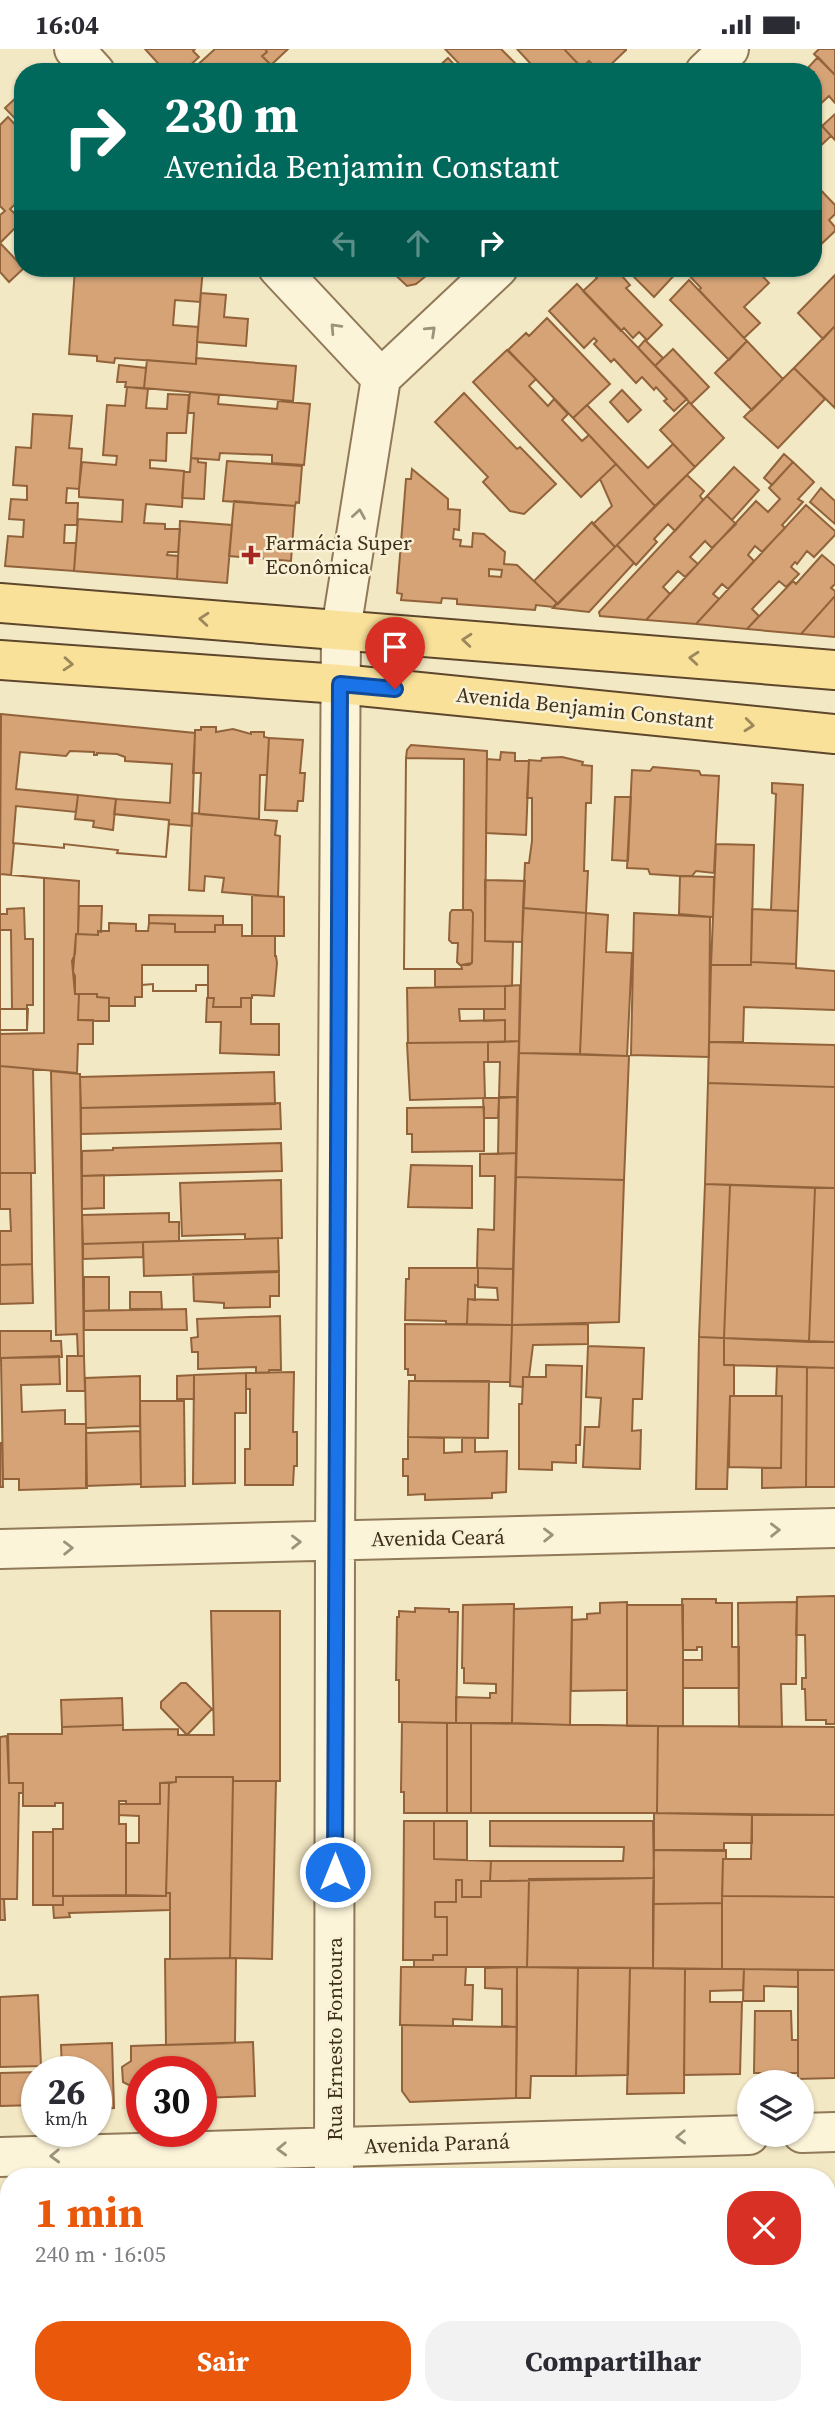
<!DOCTYPE html>
<html lang="pt">
<meta charset="utf-8">
<style>
:root{--surface:#fff;--page:#f2f2f3;--text:#2b2b33;--muted:#7c7c81;--accent:#ea580c}
body{margin:0;font-family:"Source Serif 4",serif;background:var(--page);color:var(--text);height:100vh;display:flex;flex-direction:column;font-size:26px;white-space:nowrap}
*{box-sizing:border-box;margin:0}
p{font-size:23px;color:var(--muted)}
.icon{flex:none;width:38px;height:38px;fill:none;stroke:currentColor;stroke-width:2;stroke-linecap:round;stroke-linejoin:round}
.map{position:relative;flex:1;overflow:hidden}
.drawer{position:absolute;left:0px;top:2119px;width:836px;height:247px;display:flex;flex-direction:column;background:var(--surface);border-radius:28px 28px 0 0;box-shadow:0 2px 5px #0004}
.drawer>*{flex:none}
.guide{position:absolute;left:14px;top:14px;width:808px;height:214px;border-radius:28px;box-shadow:0 2px 5px #0004;background:#00695c;color:#fff;overflow:hidden}
.tools{position:absolute;left:737px;top:2021px;display:grid;gap:14px}
.tools a{display:grid;place-items:center;width:77px;height:77px;border-radius:50%;background:var(--surface);box-shadow:0 2px 5px #0004;font-size:35px}
.speed{position:absolute;left:21px;top:2007px;display:flex;gap:14px;font-size:35px;font-weight:700;text-align:center}
.speed>*{display:grid;place-content:center;width:91px;height:91px;border-radius:50%;background:var(--surface);box-shadow:0 2px 5px #0004;line-height:1}
.speed small{font-size:18px;font-weight:400}
.speed .limit{border:10px solid #d22;background:#fff;color:#111}
.pin{position:absolute;display:grid;place-items:center;width:60px;height:60px;color:#fff;margin:-72px -30px;border-radius:50% 50% 50% 0;rotate:-45deg;box-shadow:0 0 7px #0007}
.pin .icon{rotate:45deg}
.me{position:absolute;width:77px;margin:-38px;rotate:0deg;stroke-linejoin:round;filter:drop-shadow(0 0 5px #0008)}
.turn{display:flex;align-items:center;gap:24px;height:147px;padding:0 35px;font-size:32px}
.turn .icon{width:91px;height:91px;stroke-width:2.5}
.turn b{display:block;font-size:49px;line-height:60px}
.lanes{display:flex;align-items:center;height:66px;padding:0 35px;background:#0003;justify-content:center;gap:35px;direction:ltr}
.lanes .off{opacity:.35}
.round{display:grid;place-items:center;flex:none;width:74px;height:74px;border-radius:28px;background:var(--page)}
.headline{display:flex;align-items:center;justify-content:space-between;height:119px;padding:0 35px}
h1{font-size:42px;font-weight:700;line-height:52px;color:var(--accent)}
.primary-button{display:flex;gap:14px;margin-top:auto;padding:14px 35px}
.primary-button a{flex:1;height:80px;border-radius:28px;background:var(--accent);color:#fff;font-size:28px;font-weight:700;line-height:80px;text-align:center}
.primary-button a+a{background:var(--page);color:var(--text)}
.status{display:flex;justify-content:space-between;align-items:center;height:49px;padding:0 35px;background:var(--surface);direction:ltr}
.status svg{height:19px;fill:currentColor}
.map>svg:first-child{display:block}
.building{fill:#d5a376;stroke:#92633b;stroke-width:2;fill-rule:evenodd}
.lines{fill:none;stroke-linecap:round;stroke-linejoin:round}
.minor-casing{stroke:#907958;stroke-width:42}
.major-casing{stroke:#5d462c;stroke-width:42}
.minor{stroke:#fcf4d9;stroke-width:38}
.major{stroke:#f9e199;stroke-width:38}
.oneway{stroke:#9d927b}
.oneway2{stroke:#9c885b}
.route-casing{stroke:#114b97;stroke-width:18}
.route{stroke:#1a73e8;stroke-width:12}
.poi-dot{fill:#a52921;stroke:#f9f1d5;stroke-width:2.5}
.labels{text-anchor:middle;stroke-width:5;stroke-linejoin:round;paint-order:stroke}
.poi-label{font-size:21px;fill:#3e2f1d;stroke:#f9f1d5;text-anchor:start}
.street-label{font-size:21px;fill:#3e2f1d;stroke:#f9f1d5}
</style>
<div class="status"><b>16:04</b><svg viewBox="0 0 49 12"><path d="M0 12V9h3v3zM5 12V6h3v6zM10 12V3h3v9zM15 12V0h3v12zM26 1h20v11H26zM47 4h2v5h-2z"/></svg></div>
<div class="map">
<svg width="835" height="2365" viewBox="0 0 835 2365">
<rect width="100%" height="100%" fill="#f3e8c4"/>
<path class="building" d="M145,0H195L193,2L199,8L183,23H166Z
M215,0H265L267,3L262,7L271,16L264,23H195L193,20Z
M265,0H288L271,16L262,7L267,3Z
M445,0H501L518,17L514,21L516,23H467Z
M517,0H564L586,23H529L525,19L530,14Z
M564,0H626V1L603,23H600L589,12L582,19Z
M819,0H835V26L814,5Z
M818,8L835,26V54L829,47L814,61V23H804Z
M448,9L461,23H433Z
M23,42V78L5,59Z
M835,65V91L822,77Z
M8,68L20,81L23,79V148L10,160L22,172L0,194V166L5,162L0,157V76Z
M814,68L831,87L816,101L814,99Z
M814,134L835,156V165L829,171L835,178V182L816,200L814,198Z
M0,194L24,219L9,233L0,223Z
M75,219H203L200,253L175,251L173,276L198,278L196,315L115,309L114,314L97,312V307L69,305Z
M388,219H429L432,222L416,235L407,237Z
M595,219H615L630,236L626,239L662,276L647,291L639,283L633,289L624,279L621,282L583,242L597,229L591,222Z
M625,219H678L680,220L654,248Z
M682,219H755L769,234L744,258L760,274L744,289L699,241L701,239Z
M835,226V277L823,290L798,264Z
M689,231L747,292L729,311L670,251Z
M577,235L687,350L674,362L664,352L667,350L656,338L654,341L642,328L636,334L614,310L611,313L594,295L597,292L594,289L584,299L549,262Z
M201,244L226,246L224,268L248,270L246,297L197,293Z
M547,269L610,335L573,369L508,301L526,284L529,287Z
M835,277V359L794,319Z
M645,291L663,309L655,317L638,299Z
M747,292L783,330L752,361L715,324Z
M673,300L709,338L691,355L655,317Z
M507,301L536,330L529,337L548,357L554,350L568,365L562,371L582,392L589,386L616,415L581,448L473,333Z
M196,309L296,317L293,352L144,339L147,311L196,315Z
M119,316L146,319L144,339L125,338L126,333H117Z
M794,319L825,350L778,399L744,368Z
M127,338L148,340L146,359L167,360L168,345L189,346L186,384H167L166,412L150,411V419L184,422L182,458L146,455L144,474L165,475V480H180L178,503H168L167,506L178,507L177,530L74,522L78,470L122,473L123,451L79,448V440L82,413L116,416L117,407L103,406L107,356L125,357Z
M622,341L641,361L628,373L610,353Z
M190,343L219,346L218,355L277,360L278,352L310,355L304,416L272,414V406L220,404L219,411L191,409L194,364H188Z
M464,344L517,400L520,398L556,435L524,465L510,462L483,433L488,428L435,373Z
M689,353L724,389L695,418L660,381Z
M587,356L648,419L673,395L695,418L655,457L573,369Z
M33,365L72,367L69,399L82,400L79,440L67,439L66,454H78L77,476H65L64,494H76L74,522L5,517L8,487L23,488L24,471L9,470L11,450L27,451V437L13,436L16,398L31,399Z
M784,405L793,413L772,436L764,429Z
M191,409L198,410V413L206,414L204,450L182,449L184,423H190Z
M227,412L302,417L299,454L296,453L295,457L223,452Z
M793,413L814,433L798,450L803,453L782,476L785,479L762,503L755,497L748,506L754,512L728,540L722,535L713,545L719,550L696,575L646,571L756,452L768,463L780,450L769,439Z
M616,415L655,457L615,498L593,475L612,457L600,430Z
M734,418L759,441L732,471L707,447Z
M412,420L448,450V460L460,461L459,481L454,480L453,490L461,491L460,497L472,498L473,484L484,485L505,503L504,515L517,516L557,554L553,558L536,556L535,561L457,555V550L442,549L441,554L401,551L402,545L397,544L406,430H411ZM489,520L502,521L501,528L489,527Z
M687,426L704,442L700,447L703,451L675,482L668,475L654,490L657,493L636,516L617,496Z
M821,439L835,452V475L810,453Z
M707,447L736,475L712,499L705,492L690,508L698,515L685,528L678,522L663,538L670,545L646,571L600,567L599,563Z
M234,452L295,457L291,512L229,507Z
M806,456L835,482V486L814,508L807,502L797,515L795,513L791,518L799,525L786,538L779,532L752,560L759,567L747,580L696,575Z
M180,472L232,476L227,534L177,530Z
M592,473L615,498L558,555L534,532Z
M617,496L634,514L589,563L553,559Z
M822,506L835,517V535L831,539L835,542V547L801,585L747,580L793,532L796,535Z
M835,547V588L801,585Z
M1,665L195,684L192,777L169,775L166,808L117,804L118,801L64,795V799L14,794L11,826L0,825Z
M201,678H216V683L233,680L251,685V683H264V688L269,689L267,726H260L259,770L199,765L201,724H193L195,684V681H201Z
M269,689L303,691L300,724H305L303,752H298L297,762L265,761Z
M411,696L487,702L485,892L513,893L512,937L435,938V920H404L406,709L407,701Z
M70,702L94,703V706H97V704L117,705L125,708V712L172,715L170,754L116,750L114,765L169,771L166,808L117,804L118,801L64,795V799L13,794L16,757L76,763L78,746L16,740L20,703L66,707Z
M501,703L515,704V712H529L526,786L486,784L487,710L500,711Z
M562,708L583,713L582,716L592,717L591,754H586L584,822H588L586,864L523,859L525,814H529L532,792V749H527L529,711L541,712L542,709Z
M406,709L464,710L463,861H471L473,864L472,914L461,916L462,920H404Z
M653,718L699,722L701,726L719,727L714,824L696,822L692,827H680L650,825L648,820L627,819L632,721L650,722Z
M772,734L803,736L798,862L771,861L776,745L772,744Z
M78,746L116,750L113,781L93,778L94,772L75,770Z
M615,748H631L628,812L612,811Z
M192,764L277,772L275,786L280,787L278,848L222,843L224,829L205,827L204,842L189,841Z
M716,795L754,796L751,916H711Z
M0,825L44,829V984L0,985Z
M0,825L79,832L78,885H76L73,923L75,927V945H79L78,971H93V995H78L77,1024L0,1017Z
M680,827L714,828L713,868L679,865Z
M485,831L525,832L522,893L485,892Z
M252,846L284,848V887H252Z
M79,857H102L101,883L98,882V886L78,885Z
M24,859L25,890H33V956H27V981H0V865H7V860Z
M523,859L586,864L580,1005L519,1004Z
M752,860L798,862L796,915L751,913Z
M452,861H471L473,864L472,914L469,916H460L457,913L458,894H452L449,891L450,864Z
M586,864L608,866L606,903L632,904L627,1007L580,1005Z
M634,864L710,868L709,1008L631,1006Z
M149,866L223,867V876H215V883H175V875L149,874Z
M109,874L136,875V882H148L149,874L175,875V883H215V876H242V887H275V907H276L277,914L274,947L252,946V949H241V958H213L214,949H208V936H196V942H153V935L142,936V948H135V957H109V949L97,948V945H75L72,912L75,905L76,885L98,886V882H109Z
M0,881H11L12,960H0Z
M751,913L796,915V919L835,922V961L744,958L743,993H709L711,916H751Z
M142,916H208V936H196V942H153V935L142,936Z
M520,936L519,992L505,993V971L484,972V960H505V937Z
M505,937V960H459L460,972L505,971V993L408,994L407,939Z
M79,945H97V948L109,949V972L78,971Z
M207,949H214L213,958H241V949H251V975H279V1006L220,1004L221,973H206Z
M0,960H28L27,981H0Z
M519,992L517,1048H499L500,1013H488V993Z
M488,993V1013H484L485,1049L410,1051L407,994Z
M709,993L835,996V1038L708,1034Z
M519,1004L629,1007L624,1131L516,1128Z
M0,1017L33,1020L35,1124H0Z
M51,1022L80,1025L84,1307H78L77,1285L56,1286Z
M274,1023L275,1055L81,1059L80,1028Z
M708,1034L835,1038V1139L705,1135Z
M517,1048L516,1104L498,1105L499,1049Z
M483,1049H499L498,1069H484Z
M280,1054L281,1080L81,1085V1059Z
M484,1058V1102L412,1103V1085H407V1059Z
M281,1094L282,1122L82,1127V1102L113,1101V1099Z
M516,1104L513,1220L477,1219L478,1180L494,1181L495,1127H480V1105Z
M411,1116L472,1117V1159L408,1158Z
M0,1124H31L32,1215L0,1216V1182H11L10,1160H0Z
M104,1126V1159L82,1160V1127Z
M516,1128L624,1131L619,1273L512,1276Z
M281,1131L282,1189L245,1190V1185L182,1187L180,1134Z
M705,1135L730,1136L724,1289L699,1288Z
M730,1136L815,1139L809,1293L724,1289Z
M815,1139H835V1293H809Z
M169,1164V1173H179V1192L83,1195L82,1166Z
M278,1189L279,1223L144,1227L143,1193Z
M143,1193V1208L83,1210V1195Z
M32,1215L33,1254L0,1255V1216Z
M409,1219H478V1237L475,1236V1251L468,1250L467,1275H446V1272L405,1271L406,1230H409Z
M478,1219L513,1220L512,1276L467,1275L468,1250L498,1251L497,1239L478,1238Z
M279,1222V1247H270V1258L224,1259V1254L194,1252L193,1225Z
M84,1228H109V1261L84,1262Z
M130,1243H161L162,1260H130Z
M186,1260L187,1281H84V1262Z
M280,1267L281,1321H269V1324H256V1318L198,1320V1303H192L191,1289L198,1288L197,1270Z
M405,1275L512,1276L510,1333L415,1332V1326H408V1320H405Z
M588,1275V1295L533,1296L529,1328H523V1338L510,1337L512,1276Z
M0,1282H51V1292H61L62,1308L1,1309L0,1313Z
M699,1288L724,1289V1316H734V1347H730L727,1440H696Z
M724,1289L835,1293V1319L724,1316Z
M588,1297L644,1299L642,1350H633L632,1382L641,1381L640,1420L583,1418L585,1378H599L601,1349L586,1348Z
M59,1307L60,1335L21,1336L22,1363L65,1361V1375H86L87,1439L19,1441V1430H3L1,1309Z
M67,1307H84L85,1342H67Z
M546,1316L582,1317L580,1396H576V1414L552,1413V1421L519,1420V1355H522L523,1328H546Z
M777,1317L807,1318L806,1438L762,1439V1419H781L782,1347H776Z
M807,1318L835,1319V1438H806Z
M294,1323L293,1383H297V1417H294L293,1436H245V1400H250V1340H246V1324Z
M246,1324V1364H235V1434L193,1435L194,1326Z
M194,1326V1350H177V1327Z
M140,1327V1377L86,1379L85,1329Z
M409,1332H489L488,1389L408,1388Z
M730,1347H782L781,1419L729,1418Z
M140,1352H184L185,1437L141,1438Z
M140,1382L141,1435L86,1437V1384Z
M408,1388L444,1389V1404L462,1403V1389H475V1403L507,1402L506,1443L492,1444V1449L425,1451V1445L408,1446V1427H403V1410H408Z
M0,1394H2L3,1438H0Z
M835,1547V1675H826V1671H806L805,1640H802V1629H806L805,1586H796L797,1548Z
M682,1550H716V1554H732V1598H739V1639H683V1611H702V1598H697V1601H683Z
M627,1553V1641L571,1642L572,1571L587,1570V1565L600,1564V1554Z
M797,1553L796,1635H781L782,1678H739L738,1554Z
M514,1555L512,1674H456V1648L490,1649V1644H496V1635L464,1634V1619H462L463,1556Z
M627,1556H683V1677H627Z
M572,1558L570,1676L512,1674L514,1560Z
M415,1559L449,1560V1563H458L456,1674L399,1673V1631H396L397,1568H399V1562L415,1563Z
M211,1562H280V1732H233V1728H176V1733L160,1734V1755H126V1752H119V1775H126V1846L53,1847V1780H63V1754H55V1757H23V1734H9L8,1685H62V1678L123,1676V1681L178,1680V1686H214Z
M181,1634H186L212,1660L187,1686L161,1659V1653Z
M122,1649L123,1676L62,1678L61,1651Z
M402,1673L447,1674V1764H404V1743H401Z
M447,1674H471V1764H447Z
M471,1674L658,1677L657,1764H471Z
M658,1677L835,1678V1766L657,1764Z
M7,1687L9,1734H23V1744H19L17,1850H0V1688Z
M176,1728H233L230,1909L170,1910V1844H166L169,1734L176,1733Z
M233,1732H276L272,1910L230,1909Z
M160,1734H169L166,1847L126,1846V1794H139V1767L119,1766V1755H160Z
M654,1764L752,1766V1794H724V1802L654,1801Z
M752,1766H835V1848L722,1847L723,1810H751Z
M404,1772H434V1810L491,1812L490,1832H481V1848H462V1831H456V1853H435V1868H447V1906H433V1911H403Z
M434,1772H467V1811L434,1810Z
M490,1772H653L654,1829L490,1832L491,1812H623L624,1798L490,1797Z
M33,1783H53V1847H63V1856H33Z
M654,1801H726V1810H723L722,1854L653,1855Z
M654,1829L653,1919L527,1918L529,1830Z
M456,1831H462V1848H481V1832H529L527,1918H414V1911H433V1906H447V1868H435V1853H456Z
M166,1844H170V1861L69,1864L70,1868L54,1869L53,1856H63V1847H166Z
M722,1847L835,1848V1921L722,1920Z
M0,1850H4L5,1871H0Z
M722,1854V1920L653,1919V1855Z
M236,1909L235,1994L166,1996L165,1910Z
M401,1918H466L465,1936H473L472,1971L453,1970V1977L400,1976Z
M517,1918V1978L502,1977V1940L485,1939V1919Z
M517,1918L578,1919L576,2027H531L530,2049H516Z
M578,1919H630L628,2026L576,2027Z
M630,1919L685,1920L684,2044L627,2045Z
M685,1920H744L743,1941L710,1942V1953H742L740,2025L684,2026Z
M744,1920L798,1921V1938L764,1937V1952H743Z
M798,1921H835V2029L798,2030Z
M38,1946L41,2017L0,2018V1948Z
M755,1962H791L792,1991H798V2024H754Z
M402,1976L517,1978L516,2049L410,2053L402,2042Z
M253,1993L255,2047L201,2049V2023H142V2051H131V2037L123,2033L122,2018L131,2012V1997Z
M112,1994L114,2059L96,2060V2023L62,2022L61,1996Z
M37,2023V2056L0,2057V2024L41,2023Z
M828,2163H835V2247L828,2248Z
M9,2173V2269L0,2270V2174Z
M835,2247V2304H828V2248Z
M0,2284H9V2357H96V2365H0Z
M96,2357H268V2365H96Z
M399,2357H633L634,2365H399Z
M633,2357H688V2365H665V2358Z
M688,2357H720V2364L688,2365Z
M769,2357H798V2361L769,2362Z
M835,2360V2365H768L767,2362Z
M767,2362L768,2365H686L720,2364Z"/>
<g class="lines">
<defs>
<path id="minor" d="M74,0L95,23
M705,23L729,0
M278,219L381,329
M0,1500L835,1479
M802,2084L835,2083
M0,2108L749,2086
M334,2128L335,1492L341,581L381,329L498,219
M334,2365V2357"/>
<path id="major" d="M0,554L835,621
M0,611L340,635L835,685"/>
</defs>
<use href="#minor" class="minor-casing"/>
<use href="#major" class="major-casing"/>
<use href="#minor" class="minor"/>
<use href="#major" class="major"/>
</g>
<defs><path id="oneway-chevron" d="M-2-3.5L2.5 0L-2 3.5" fill="none" stroke-width="1.6" stroke-linecap="round" stroke-linejoin="round" transform="scale(1.75)"/></defs>
<g class="oneway">
<use href="#oneway-chevron" transform="translate(335 279) rotate(-133)"/>
<use href="#oneway-chevron" transform="translate(431 282) rotate(-43)"/>
<use href="#oneway-chevron" transform="translate(359 465) rotate(-81)"/>
<use href="#oneway-chevron" transform="translate(775 1481) rotate(-1)"/>
<use href="#oneway-chevron" transform="translate(548 1486) rotate(-1)"/>
<use href="#oneway-chevron" transform="translate(296 1493) rotate(-1)"/>
<use href="#oneway-chevron" transform="translate(68 1499) rotate(-1)"/>
<use href="#oneway-chevron" transform="translate(681 2088) rotate(178)"/>
<use href="#oneway-chevron" transform="translate(282 2100) rotate(178)"/>
<use href="#oneway-chevron" transform="translate(55 2107) rotate(178)"/>
</g>
<g class="oneway2">
<use href="#oneway-chevron" transform="translate(204 570) rotate(-175)"/>
<use href="#oneway-chevron" transform="translate(467 591) rotate(-175)"/>
<use href="#oneway-chevron" transform="translate(694 609) rotate(-175)"/>
<use href="#oneway-chevron" transform="translate(68 615) rotate(4)"/>
<use href="#oneway-chevron" transform="translate(749 676) rotate(6)"/>
</g>
<g class="lines">
<defs>
<path id="route" d="M335,1823L340,635L395,640"/>
</defs>
<use href="#route" class="route-casing"/>
<use href="#route" class="route"/>
</g>
<path class="poi-dot" d="M247.5 495.5h7v7h7v7h-7v7h-7v-7h-7v-7h7z"/>
<g class="labels">
<g class="poi-label">
<text x="265" y="501">Farmácia Super<tspan x="265" dy="24">Econômica</tspan></text>
</g>
<g class="street-label">
<text transform="translate(585 659) rotate(6)" y="7">Avenida Benjamin Constant</text>
<text transform="translate(438 1489) rotate(-1)" y="7">Avenida Ceará</text>
<text transform="translate(335 1990) rotate(-90)" y="7">Rua Ernesto Fontoura</text>
<text transform="translate(437 2095) rotate(-2)" y="7">Avenida Paraná</text>
</g>
</g>
</svg>
<div class="tools">
<a><svg class="icon" aria-label="layers" viewBox="0 0 24 24"><path d="M12 4l9 5-9 5-9-5zM3 14l9 5 9-5"/></svg></a>
</div>
<div class="speed"><div>26<small>km/h</small></div><div class="limit">30</div></div>
<div class="pin" style="left:395px;top:640px;background:#d93025"><svg class="icon" aria-label="arrive" viewBox="0 0 24 24"><path d="M6 21V4h12l-3 4 3 4H6"/></svg></div>
<svg class="me" style="left:335px;top:1823px" viewBox="-20 -20 40 40"><circle r="17" fill="#1a73e8" stroke="#fff" stroke-width="3"/><path d="M0-11L8 9 0 5-8 9z" fill="#fff"/></svg>
<div class="guide">
<div class="turn"><svg class="icon" aria-label="right" viewBox="0 0 24 24"><path d="M7 20v-9h11M14 6l5 5-5 5"/></svg><div><b>230 m</b>Avenida Benjamin Constant</div></div>
<div class="lanes"><svg class="icon off" aria-label="left" viewBox="0 0 24 24"><path d="M17 20v-9H6M10 6l-5 5 5 5"/></svg><svg class="icon off" aria-label="ahead" viewBox="0 0 24 24"><path d="M12 20V5M6 11l6-6 6 6"/></svg><svg class="icon" aria-label="right" viewBox="0 0 24 24"><path d="M7 20v-9h11M14 6l5 5-5 5"/></svg></div>
</div>
<section class="drawer">
<div class="headline"><div><h1>1 min</h1><p>240 m · 16:05</p></div><a class="round" style="background:#d93025;color:#fff"><svg class="icon" aria-label="close" viewBox="0 0 24 24"><path d="M6 6l12 12M18 6L6 18"/></svg></a></div>
<div class="primary-button"><a>Sair</a><a>Compartilhar</a></div>
</section>
</div>
